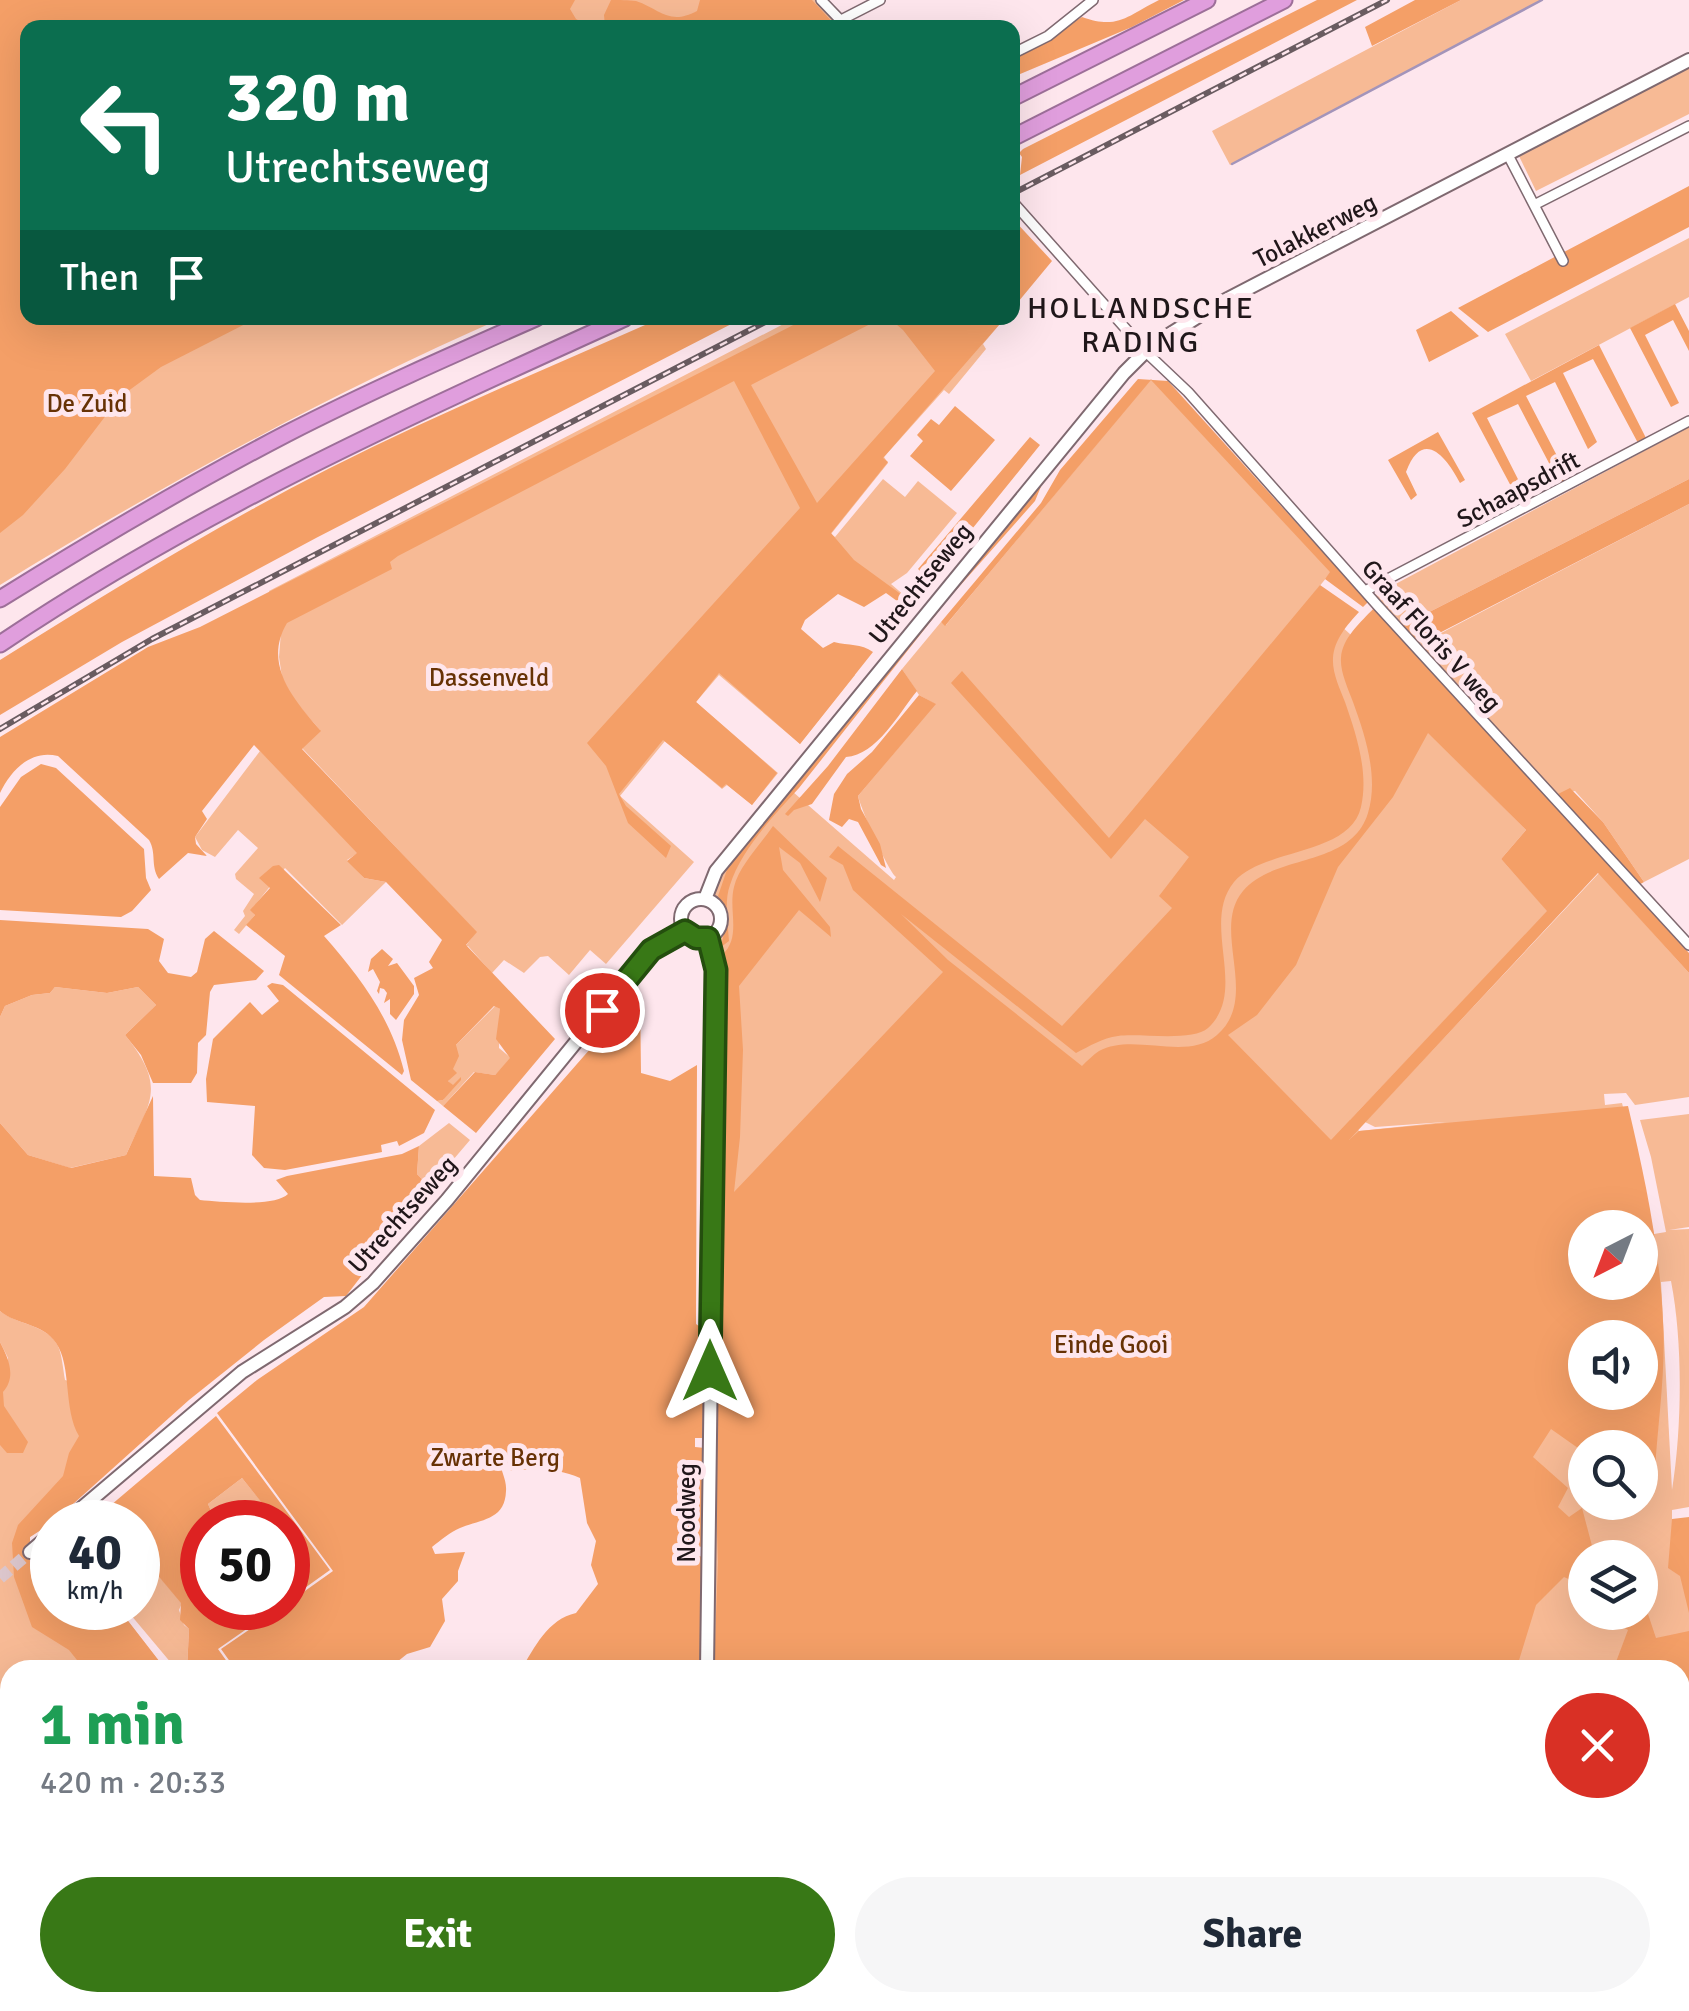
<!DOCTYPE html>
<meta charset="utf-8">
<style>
:root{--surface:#fff;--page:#f6f6f7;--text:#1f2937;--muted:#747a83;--accent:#387816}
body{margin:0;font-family:Signika,sans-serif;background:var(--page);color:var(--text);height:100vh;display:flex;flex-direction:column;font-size:38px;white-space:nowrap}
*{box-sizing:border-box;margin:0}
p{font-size:32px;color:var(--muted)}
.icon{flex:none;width:55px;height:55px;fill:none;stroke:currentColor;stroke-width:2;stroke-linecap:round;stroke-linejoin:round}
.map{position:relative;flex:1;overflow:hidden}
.side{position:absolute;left:0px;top:1660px;width:1690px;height:352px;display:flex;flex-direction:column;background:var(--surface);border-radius:30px 30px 0 0;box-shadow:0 10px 40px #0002}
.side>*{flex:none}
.banner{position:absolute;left:20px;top:20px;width:1000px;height:305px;border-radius:20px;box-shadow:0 10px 40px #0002;background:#0b6e4f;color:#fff;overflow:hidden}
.needle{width:65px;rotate:222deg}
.buttons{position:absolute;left:1568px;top:1210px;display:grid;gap:20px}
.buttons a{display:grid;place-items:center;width:90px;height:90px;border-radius:50%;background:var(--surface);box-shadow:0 10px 40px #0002;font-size:50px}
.speed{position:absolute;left:30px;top:1500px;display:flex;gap:20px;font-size:50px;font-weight:700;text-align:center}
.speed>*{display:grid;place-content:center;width:130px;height:130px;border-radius:50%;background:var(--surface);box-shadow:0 10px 40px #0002;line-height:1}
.speed small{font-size:25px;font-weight:400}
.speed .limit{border:15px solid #d22;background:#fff;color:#111}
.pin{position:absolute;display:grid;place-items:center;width:85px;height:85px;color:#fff;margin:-42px;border:5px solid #fff;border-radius:50%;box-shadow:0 2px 10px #0007}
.me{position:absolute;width:110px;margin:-55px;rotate:0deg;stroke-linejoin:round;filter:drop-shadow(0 0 8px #0008)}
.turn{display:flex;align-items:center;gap:35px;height:210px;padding:0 40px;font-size:45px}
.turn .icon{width:130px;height:130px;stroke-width:2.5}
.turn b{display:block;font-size:70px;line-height:85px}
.then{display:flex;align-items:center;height:95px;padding:0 40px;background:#0003;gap:20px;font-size:38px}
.round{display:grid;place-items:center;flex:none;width:105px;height:105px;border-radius:52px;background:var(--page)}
.headline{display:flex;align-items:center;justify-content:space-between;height:170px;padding:0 40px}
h1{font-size:60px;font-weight:800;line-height:75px;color:#1e9e55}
.button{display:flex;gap:20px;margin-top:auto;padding:20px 40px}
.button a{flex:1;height:115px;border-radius:60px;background:var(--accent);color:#fff;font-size:40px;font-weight:800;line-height:115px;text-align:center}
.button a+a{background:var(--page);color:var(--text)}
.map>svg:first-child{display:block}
.green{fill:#f7ba95;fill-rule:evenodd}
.forest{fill:#f49f67;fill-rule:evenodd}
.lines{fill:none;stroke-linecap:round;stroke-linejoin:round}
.stream{stroke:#a394ba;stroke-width:2.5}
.secondary-tunnel{stroke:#ddc7cd;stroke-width:12;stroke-dasharray:12 6;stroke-linecap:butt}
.minor-casing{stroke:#7f6970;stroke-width:12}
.secondary-casing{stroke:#7f6970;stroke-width:16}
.motorway-casing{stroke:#9d6f99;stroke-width:19}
.minor{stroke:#fff;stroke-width:9}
.secondary{stroke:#fff;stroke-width:12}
.motorway{stroke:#e09edd;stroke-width:15}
.rail-casing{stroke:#6a5c61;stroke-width:6}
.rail{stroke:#fee6ed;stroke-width:2.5;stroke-dasharray:8;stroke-linecap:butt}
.route-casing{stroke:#244e0e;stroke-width:25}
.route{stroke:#387816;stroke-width:18}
.labels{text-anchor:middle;stroke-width:10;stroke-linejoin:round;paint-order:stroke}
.street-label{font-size:25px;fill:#20171a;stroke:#fee6ed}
.park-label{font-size:25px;fill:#673205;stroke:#fee6ed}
.quarter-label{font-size:30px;letter-spacing:2.5px;fill:#20171a;stroke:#fee6ed}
</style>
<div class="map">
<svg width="1689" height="2011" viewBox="0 0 1689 2011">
<rect width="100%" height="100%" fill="#fee6ed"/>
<path class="green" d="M0,0H816L842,27L28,28V318H502C328,395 162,485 0,585Z
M1461,0H1543L1230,165L1212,131Z
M1689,66V114L1536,191L1519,156Z
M1689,238V297L1531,381L1505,334Z
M795,318H1005L983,344L986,349L949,394L944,390L884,457L888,463L831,534L835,537L883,479L905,497L918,481L957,513L907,573L891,584L913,603L908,609L827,541L772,607L855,675L800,744L719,675L696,702L778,773L752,805L727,785L722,789L665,741L620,796L694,862L606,964L590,950L569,975L548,956L540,957L524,973L504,960L492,973L468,946L465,947L476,932L302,748L320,730L292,698L282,677L279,657L281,632L269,591Z
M1151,379L1331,572L1310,598L1381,662L1453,757L1526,830L1501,859L1548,911L1350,1120L1359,1131L1445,1122L1375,1127L1365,1122L1599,873L1689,973V1097L1635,1105L1626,1093L1604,1094L1605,1105L1622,1103L1654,1234L1666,1232L1651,1157L1640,1120L1689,1114V1227L1669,1230L1689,1229V1507L1672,1510V1522L1689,1520V2011L1680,2002V1670H707L714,864L785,785L894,880L896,877C887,869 861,809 858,796L935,704L919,695L902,669L941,622L946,625ZM1585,1228H1640V1282H1585ZM1671,1281C1683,1342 1682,1429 1672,1490L1661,1282ZM1585,1338H1640V1392H1585ZM1585,1448H1640V1502H1585ZM1585,1558H1640V1612H1585Z
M1689,427V479L1400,627L1375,595Z
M1689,504V859L1644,882L1603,822L1575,791L1556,795L1420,644Z
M260,751L358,853L347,860L364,878L386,882L342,925L285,868L251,910L255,915L239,934L234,930L245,916L243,911L254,894L236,879L235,874L258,848L238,830L215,857L202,850L195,837Z
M55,987L107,993L138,987L156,1005L125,1035C167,1087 151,1101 126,1155L70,1168L28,1155L0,1123V1017L5,1006L32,995L50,993Z
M495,1006L500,1009L499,1048L511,1058L495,1075L474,1072L443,1106L437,1101L443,1100L452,1085L448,1081L455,1062L456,1045Z
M449,1123L470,1140L430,1187L417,1174L419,1146Z
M0,1311C17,1325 47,1324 58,1346C62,1355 63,1369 65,1380L106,1393L53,1522L30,1537V1570L52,1552V1608H118L166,1670H10V2002H686V2011H0V1387L8,1358L0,1342Z
M242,1478L273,1516L277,1522H216L208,1504Z
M144,1559L182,1603L179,1610L184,1625L189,1629L187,1670H177L125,1608H138V1564Z"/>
<path class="forest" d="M0,0H575L570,9L576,19L590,27L28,28V318H257L161,367L120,397L65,469L23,515L0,533Z
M611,0C619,0 629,0 636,1C660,9 669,26 697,11L700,0H812L837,27H605L604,15Z
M1159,0H1184L1132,27L1013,77V60L1082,17C1118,30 1127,16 1159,0Z
M1317,0H1357L1020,175L1022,157L1019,153L1023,149Z
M1415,0H1461L1372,46L1365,27Z
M1689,186V227L1488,332L1458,308Z
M1013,219L1052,261L1013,308L1012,219Z
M1675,304L1689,331V351L1673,320L1645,335L1679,403L1671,407L1630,328Z
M1451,311L1479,336L1429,362L1416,330Z
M661,318H743L316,538L122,642L0,715V660C107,593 216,526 328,469C437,414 550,367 661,318Z
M807,318H882L751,385L817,503L935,371L903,330L889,318H1005L883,458L888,462L831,533L854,560L913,603L908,609L886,593L864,607L838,594L805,620L801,629L823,648L834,642C849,646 861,643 873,652L800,744L719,673L696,702L777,773L752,805L726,784L722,788L663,740L619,794L626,806L671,846L666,858L628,823L606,766L587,743L800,508L734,381L398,556L390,562L392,569L287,623C262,665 295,701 321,731L302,749L477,932L466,945L555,1039L476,1133L443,1106L475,1072L495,1075L510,1058L496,1039L500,1009L494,1006L456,1045L459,1056L453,1069L457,1073L448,1081L453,1085L461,1077V1080L443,1100L437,1101L411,1080L402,1040L404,1020L419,995L414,978L433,968L429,962L442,940L386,882L364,878L347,861L357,853L254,745L202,811L207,819L195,837L196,844L207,856L188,853L159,879C150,865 157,854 149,840L58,756C31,749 11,770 0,793V737L148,647L200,627Z
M1599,345L1646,438L1638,443L1593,359L1563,373L1597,442L1588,449L1555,382L1526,396L1569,479L1560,484L1518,404L1487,418L1529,501L1521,505L1472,413Z
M1138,379L1168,381L1368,602L1363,607L1325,579L1330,572L1151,380L945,626L941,622L1041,503L1060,470Z
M955,406L995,440L951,491L910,456L923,441L917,435L931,419L939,425Z
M1438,432L1465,480L1460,483C1447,458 1423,427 1406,472L1417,495L1411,500L1388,460Z
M1030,437L1040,445L930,581L918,569Z
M1047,472L1035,501L950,597L799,788C774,815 741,850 730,885C724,901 728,924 729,941L721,947L727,918L718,896L731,858Z
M1689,479V504L1420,643L1400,627Z
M1320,585L1359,612C1347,625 1334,640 1333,658C1332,673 1340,689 1345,702C1356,734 1369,772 1361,807C1350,856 1262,848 1234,882C1200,924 1249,990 1208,1028C1193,1042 1140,1033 1118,1036C1102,1038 1090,1046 1076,1053L901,914L948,960L1082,1066C1087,1061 1093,1055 1099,1051C1134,1032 1186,1062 1217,1035C1261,997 1210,930 1243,891C1275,853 1351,868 1368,813C1379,777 1365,735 1353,702C1348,688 1340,672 1341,658C1342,638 1361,622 1374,608L1689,953V973L1598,873L1349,1140L1359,1131L1628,1106C1645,1178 1660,1248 1663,1322C1666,1370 1658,1421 1655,1470H1640V1448H1585V1453L1551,1429L1533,1457L1568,1488L1558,1507L1569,1517L1582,1508L1595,1557L1585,1558V1576L1580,1584L1564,1577L1536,1605L1516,1670H714L718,1562L714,1446L717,1111L722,955C742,937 728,911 734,887C739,866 761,844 773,826L827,878L820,902L800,863L779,847L783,870L830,927L831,937L799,910L739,986L743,1050L740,1137L734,1192L943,972L853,890L843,865L829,857L838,846L1062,1026L1172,908L1159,896L1189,857L1145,819L1111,859L951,683L962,671L1109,838ZM1428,733L1526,830L1501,859L1547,911L1331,1140L1228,1035L1257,1015L1296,965L1338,867L1393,797ZM1585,1228H1640V1282H1585ZM1585,1338H1640V1392H1585Z
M902,669L917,691C899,713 877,755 846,757L812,804L794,810L788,816L785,814L828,766Z
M919,695L936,704L858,796L861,809L880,844L886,868L881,865L858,822L849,819L842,827L829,820L834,794L847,774L872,752Z
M41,764L56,768L144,849L146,878L151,890L132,911L121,917L0,910V807L21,777Z
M1570,788L1603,822L1644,882L1637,886L1556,795Z
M279,865L341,925L324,936C360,977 391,1018 404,1071L402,1075L279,975L285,956L246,925L255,915L250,910L270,888L259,878L273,866Z
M0,920L148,929L164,939L159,961L168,973L191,977L197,972L205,939L214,931L264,971L256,980L214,985L210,992L206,1035L198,1043L197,1073L191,1083H153L141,1055L125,1035L156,1005L138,987L107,993L55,987L50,993L32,995L5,1006L0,1017Z
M382,949L393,959L388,966L397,963L414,986V994L396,1020L390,1014V999L384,1003L387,993L384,989L380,988L379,994L377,991L380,982L373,969L368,972L371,959Z
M272,983L283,985L435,1110L424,1133L399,1146L397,1141L381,1145L382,1152L285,1170L264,1168L252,1155L255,1106L207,1102L206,1079L213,1039L250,1002L262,1015L279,1001L267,986Z
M640,992L641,1073L670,1081L697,1065L696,1324L703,1329L705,1337V1438H695V1447L705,1448L704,1546L694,1548V1555L704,1557L701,1670H521C534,1648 548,1619 576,1613L598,1584L591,1565L596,1541L587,1523L580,1478C558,1468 534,1468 511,1471L505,1458L500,1459C500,1471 507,1479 506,1491C505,1520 482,1519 460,1528C450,1532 441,1540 432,1547L435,1554L465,1552L458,1571V1581L442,1599L445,1621L430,1647L407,1654L387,1670H236L221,1649L281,1608H288V1603L333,1571L217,1413L257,1380L364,1307Z
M710,1019L705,1315L703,1317L699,1315L701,1122Z
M153,1096L154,1176L191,1178L195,1195L200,1200C221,1202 275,1207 288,1194L276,1180L287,1176L402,1154L419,1146L417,1174L430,1187L346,1296L324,1297L264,1340L189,1400L53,1522L30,1537V1570L52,1552V1608H118L166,1670H85L69,1650L32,1627L14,1577L12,1543L18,1525L63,1476L69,1453L79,1436C63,1409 72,1366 56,1343C43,1323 16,1325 0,1311V1123L28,1155L71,1168L126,1155Z
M0,1342C8,1358 17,1376 3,1392L4,1406L28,1442L23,1453H7L0,1445Z
M216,1416L330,1570L288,1600V1581L293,1577L288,1568V1522H277L242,1478L208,1504L216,1522H202V1608H230L237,1616L250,1608H277L218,1649L233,1670H187L189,1629L180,1620L181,1603L144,1559L138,1564V1522H91Z
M1689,1517V1613L1680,1576L1668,1568L1672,1519Z
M1640,1603L1646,1608L1656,1638L1689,1631V1745L1680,1714V1670H1613L1628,1630L1601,1613L1640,1612Z
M1680,1838H1689V2011H709V2003L1680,2002Z
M0,1867L4,1872L1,1889L10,1900V2002H686V2011H0Z"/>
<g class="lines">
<path class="stream" d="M1232,164L1542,0"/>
<path class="secondary-tunnel" d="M0,1578L30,1552"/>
<defs>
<path id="minor" d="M821,0L848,28
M841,20L880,0
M1012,54L1048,36L1093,0
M1508,155L1534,205L1689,126
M1012,201L1150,356L1188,392L1378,606L1689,945
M1534,205L1563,261
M1365,591L1689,421"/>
<path id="secondary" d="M705,899L716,871L1124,373L1151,346L1218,304L1689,60
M681 919a20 20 0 1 1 40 0a20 20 0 1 1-40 0Z
M65,1522L242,1372L345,1307L373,1283L447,1200L651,950L685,931
M30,1552L52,1533
M707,1670L716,970L708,938
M704,2002V2011"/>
<path id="motorway" d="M1012,98L1207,0
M1012,138L1284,0
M0,599C93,541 188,485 286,434C368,392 452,355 536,318
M0,644C196,512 411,415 625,318"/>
</defs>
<use href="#minor" class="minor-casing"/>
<use href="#secondary" class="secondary-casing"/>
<use href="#motorway" class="motorway-casing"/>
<use href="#minor" class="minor"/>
<use href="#secondary" class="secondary"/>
<use href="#motorway" class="motorway"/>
<defs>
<path id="rail" d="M1012,194L1387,0
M0,729L152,639L773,318"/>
</defs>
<use href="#rail" class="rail-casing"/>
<use href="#rail" class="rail"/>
</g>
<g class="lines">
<defs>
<path id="route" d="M602,1010L651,950L685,931L696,938H708L716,970L710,1371"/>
</defs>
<use href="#route" class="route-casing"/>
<use href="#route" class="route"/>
</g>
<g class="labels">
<g class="street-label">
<text transform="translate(1315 230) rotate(-27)" y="9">Tolakkerweg</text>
<text transform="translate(1518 489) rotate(-28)" y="9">Schaapsdrift</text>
<text transform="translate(920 583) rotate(-51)" y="9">Utrechtseweg</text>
<text transform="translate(1432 635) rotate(48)" y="9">Graaf Floris V weg</text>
<text transform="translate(402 1214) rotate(-48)" y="9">Utrechtseweg</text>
<text transform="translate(686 1513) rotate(-90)" y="9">Noodweg</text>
</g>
<g class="park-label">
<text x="87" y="412">De Zuid</text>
<text x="489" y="686">Dassenveld</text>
<text x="1111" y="1353">Einde Gooi</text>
<text x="495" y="1466">Zwarte Berg</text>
</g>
<g class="quarter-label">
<text x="1141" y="318">HOLLANDSCHE<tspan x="1141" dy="34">RADING</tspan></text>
</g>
</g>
</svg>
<div class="buttons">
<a><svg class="needle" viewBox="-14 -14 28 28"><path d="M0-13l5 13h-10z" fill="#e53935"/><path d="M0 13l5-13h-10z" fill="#747a83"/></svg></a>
<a><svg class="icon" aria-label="sound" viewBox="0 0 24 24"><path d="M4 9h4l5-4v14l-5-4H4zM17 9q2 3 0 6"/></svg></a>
<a><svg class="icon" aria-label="search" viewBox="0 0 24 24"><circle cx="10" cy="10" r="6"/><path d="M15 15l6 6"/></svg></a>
<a><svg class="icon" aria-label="layers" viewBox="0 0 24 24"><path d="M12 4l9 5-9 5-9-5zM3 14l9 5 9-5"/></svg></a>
</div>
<div class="speed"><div>40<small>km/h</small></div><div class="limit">50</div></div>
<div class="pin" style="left:602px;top:1010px;background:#d93025"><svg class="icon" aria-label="arrive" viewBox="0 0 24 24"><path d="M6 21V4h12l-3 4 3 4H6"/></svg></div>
<svg class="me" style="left:710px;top:1371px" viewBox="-20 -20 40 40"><path d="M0-17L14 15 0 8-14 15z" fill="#387816" stroke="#fff" stroke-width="4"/></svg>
<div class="banner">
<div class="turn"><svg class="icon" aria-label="left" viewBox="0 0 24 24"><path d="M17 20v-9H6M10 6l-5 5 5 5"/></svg><div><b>320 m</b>Utrechtseweg</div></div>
<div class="then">Then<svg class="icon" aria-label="arrive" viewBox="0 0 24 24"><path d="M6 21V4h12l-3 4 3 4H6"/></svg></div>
</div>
<section class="side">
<div class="headline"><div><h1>1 min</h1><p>420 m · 20:33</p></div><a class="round" style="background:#d93025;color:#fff"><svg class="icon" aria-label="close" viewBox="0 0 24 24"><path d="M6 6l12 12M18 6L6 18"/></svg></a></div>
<div class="button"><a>Exit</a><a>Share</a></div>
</section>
</div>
